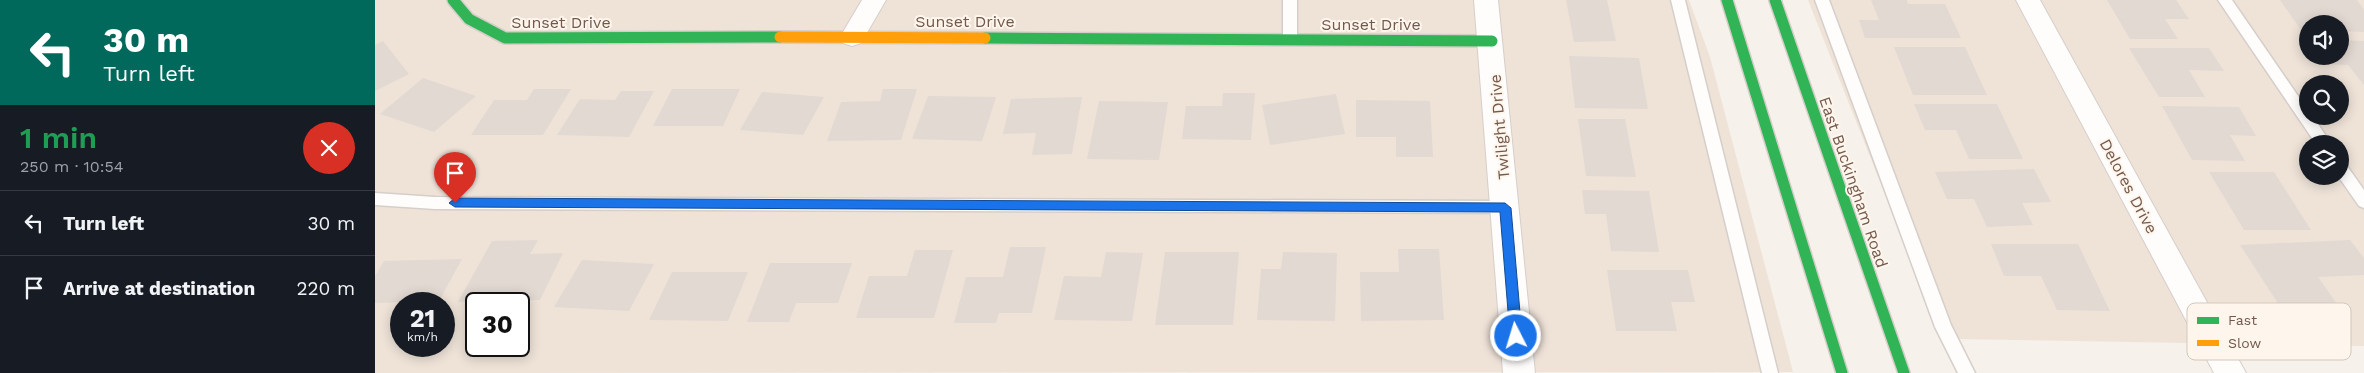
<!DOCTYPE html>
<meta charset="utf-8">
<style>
:root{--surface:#171b24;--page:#242831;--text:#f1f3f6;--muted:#9ea1a6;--line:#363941}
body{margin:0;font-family:"Work Sans",sans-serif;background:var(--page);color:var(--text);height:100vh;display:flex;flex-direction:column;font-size:19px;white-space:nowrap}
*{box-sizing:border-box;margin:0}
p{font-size:16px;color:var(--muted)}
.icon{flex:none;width:28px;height:28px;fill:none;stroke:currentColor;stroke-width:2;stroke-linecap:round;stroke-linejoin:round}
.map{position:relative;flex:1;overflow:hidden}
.panel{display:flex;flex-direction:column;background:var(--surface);width:375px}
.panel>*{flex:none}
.hud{background:#00695c;color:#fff;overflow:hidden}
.tools{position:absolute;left:1924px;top:15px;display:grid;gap:10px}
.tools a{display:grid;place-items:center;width:50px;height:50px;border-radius:50%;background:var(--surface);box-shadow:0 2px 12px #0003;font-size:25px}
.speed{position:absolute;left:15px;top:292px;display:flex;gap:10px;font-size:25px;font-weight:700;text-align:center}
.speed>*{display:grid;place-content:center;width:65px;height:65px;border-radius:50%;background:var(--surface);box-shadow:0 2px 12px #0003;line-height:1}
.speed small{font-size:12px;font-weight:400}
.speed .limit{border:2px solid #111;border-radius:8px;background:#fff;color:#111}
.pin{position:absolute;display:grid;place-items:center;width:42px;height:42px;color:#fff;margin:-51px -21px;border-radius:50% 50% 50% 0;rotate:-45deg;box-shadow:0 0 5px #0007}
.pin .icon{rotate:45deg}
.me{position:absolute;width:55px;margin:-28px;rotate:355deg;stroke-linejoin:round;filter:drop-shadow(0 0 4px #0008)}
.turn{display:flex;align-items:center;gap:18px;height:105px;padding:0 20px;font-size:22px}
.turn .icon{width:65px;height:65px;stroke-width:2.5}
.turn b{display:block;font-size:35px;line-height:42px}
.round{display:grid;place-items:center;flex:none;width:52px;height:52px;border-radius:26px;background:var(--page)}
.overview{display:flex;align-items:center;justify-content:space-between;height:85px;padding:0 20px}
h1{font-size:30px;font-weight:600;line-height:38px;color:#1e9e55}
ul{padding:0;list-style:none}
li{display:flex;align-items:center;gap:15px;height:65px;padding:0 20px;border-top:1px solid var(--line)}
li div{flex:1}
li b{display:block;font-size:19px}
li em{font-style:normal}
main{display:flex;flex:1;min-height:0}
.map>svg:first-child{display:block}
.residential{fill:#efe3d8;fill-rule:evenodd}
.building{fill:#e2d9d2}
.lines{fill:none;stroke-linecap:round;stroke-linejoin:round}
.lane-casing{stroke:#d5cec9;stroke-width:3}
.street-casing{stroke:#d5cec9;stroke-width:2}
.fast-casing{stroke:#d5cec8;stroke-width:14}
.slow-casing{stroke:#d5cec8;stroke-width:14}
.lane{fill:#fefdfc;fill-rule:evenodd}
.street{fill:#fefdfc;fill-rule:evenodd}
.fast{stroke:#30b455;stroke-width:11}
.slow{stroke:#ff9f0a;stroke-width:11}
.route{fill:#1a73e8;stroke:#114b97}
.labels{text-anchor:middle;stroke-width:4;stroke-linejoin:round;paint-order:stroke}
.street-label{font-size:16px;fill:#73584c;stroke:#fef6ec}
.key{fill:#fef6ec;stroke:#d4c7bc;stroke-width:1}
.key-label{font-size:14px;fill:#73584c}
</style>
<main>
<section class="panel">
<div class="hud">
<div class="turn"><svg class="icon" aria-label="left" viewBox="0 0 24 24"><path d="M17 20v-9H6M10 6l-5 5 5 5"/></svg><div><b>30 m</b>Turn left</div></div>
</div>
<div class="overview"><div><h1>1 min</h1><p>250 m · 10:54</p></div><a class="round" style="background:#d93025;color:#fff"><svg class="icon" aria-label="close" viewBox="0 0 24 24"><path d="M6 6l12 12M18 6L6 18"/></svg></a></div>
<ul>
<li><svg class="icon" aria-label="left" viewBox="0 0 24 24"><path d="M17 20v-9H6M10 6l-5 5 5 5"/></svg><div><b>Turn left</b></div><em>30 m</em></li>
<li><svg class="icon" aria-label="arrive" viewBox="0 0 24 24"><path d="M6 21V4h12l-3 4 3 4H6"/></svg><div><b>Arrive at destination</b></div><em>220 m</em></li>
</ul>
</section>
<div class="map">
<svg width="1989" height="373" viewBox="0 0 1989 373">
<rect width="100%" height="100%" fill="#f6f1eb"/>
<path class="residential" d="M0,0H1314L1335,57L1418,372L0,373ZM26,304H69V346H26ZM101,304H144V346H101Z
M1433,0H1989V346L1582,339L1547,288ZM1932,24H1965V56H1932ZM1932,84H1965V116H1932ZM1932,144H1965V176H1932Z"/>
<path class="building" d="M1191,0H1232L1241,41L1199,42Z
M1496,0H1532L1533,4H1570L1586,38H1490L1484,20H1504Z
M1732,0H1801L1814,19H1790L1803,39H1755Z
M1905,0H1982L1989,10V32L1965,31V24H1932V30H1926Z
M1965,40L1989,41V85L1973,65L1944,64L1939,56H1965Z
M8,41L34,74L0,91V45Z
M1519,47H1590L1612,95H1538Z
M1754,48H1834L1849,71L1814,70L1830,97H1784Z
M1194,56L1264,58L1273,109L1200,108Z
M48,78L101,96L59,132L5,114Z
M159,89H196L168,135H96L119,100H152Z
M297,89H365L348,126H278Z
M508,89H542L526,140L452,141L466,102L505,101Z
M246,91H279L254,137L182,135L205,99L240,100Z
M387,92L449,97L428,135L365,130Z
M848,93H880L876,140L807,139L811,106H847Z
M961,94L970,134L895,145L887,105Z
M553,96L621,97L607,141L537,139Z
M707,97L697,154L657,155L661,133L628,134L636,99Z
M981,100L1055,101L1058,157H1021V137H981Z
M724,101L793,102L784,160L712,159Z
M1539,104H1622L1648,159H1594L1581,130H1550Z
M1787,106L1864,107L1881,136L1855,135L1870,161L1817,160Z
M1203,119H1250L1261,177L1211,176Z
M1659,169L1676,202L1647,203L1658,225L1612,227L1599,199H1572L1560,172Z
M1834,172H1899L1936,230H1869Z
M1207,190L1274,191L1284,252L1236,251L1231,214H1210Z
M163,240L155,254L188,253L165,300L83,302L117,241Z
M1975,240L1989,258V275L1943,277L1967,311L1910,314L1865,245Z
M1616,244H1703L1735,311L1682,310L1666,276H1629Z
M635,247H671L657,313H624L621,323H579L591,277H628Z
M1023,249H1064L1069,320L986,321L985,272H1024Z
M540,250H578L559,318H481L494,276H532Z
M731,252L768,253L757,321L679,320L689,276L726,277Z
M790,252H864L858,325H780Z
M908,252L962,253L960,321L882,320L886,269H906Z
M87,259L64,301L0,303V276L9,261Z
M207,260L279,264L254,311L179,307Z
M395,263H477L463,303H421L414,322H372Z
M1232,270H1313L1320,302H1296L1302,331H1241Z
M297,272H373L353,321L274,320Z"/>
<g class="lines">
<defs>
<path id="lane" d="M908,0H922V40L915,45L908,40Z
M1296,0H1310L1403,373H1387Z
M1440,0H1454L1576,325L1600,373H1583L1560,327Z
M1843,0H1857L1932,109V116H1938L1956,144H1941Z
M1965,161L1970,163L1989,190V208L1984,206L1963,176Z
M0,193L60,197L1130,201L1135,203L1138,207L1135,211L1130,213L60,209L0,205Z"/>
<path id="street" d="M487,0H511L486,43L477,46L468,43L465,37Z
M1099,0H1123L1160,373H1128Z
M1641,0H1665L1871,373H1839Z"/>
<path id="fast" d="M78,0L94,19L130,38L405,37
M1352,0L1467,373
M1400,0L1529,373
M610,38L1117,41"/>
<path id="slow" d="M405,37L610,38"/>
</defs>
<use href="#lane" class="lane-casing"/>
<use href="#street" class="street-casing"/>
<use href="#fast" class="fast-casing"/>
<use href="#slow" class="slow-casing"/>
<use href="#lane" class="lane"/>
<use href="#street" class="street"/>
<use href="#fast" class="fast"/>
<use href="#slow" class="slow"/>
</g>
<path class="route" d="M80,198L1130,203L1136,208L1147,336L1141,342L1135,336L1125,212L80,207L74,203Z"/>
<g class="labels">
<g class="street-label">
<text x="590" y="27">Sunset Drive</text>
<text x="186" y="28">Sunset Drive</text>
<text x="996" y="30">Sunset Drive</text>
<text transform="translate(1124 127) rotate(-95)" y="6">Twilight Drive</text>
<text transform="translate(1479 182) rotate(71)" y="6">East Buckingham Road</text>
<text transform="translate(1754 186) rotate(62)" y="6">Delores Drive</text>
</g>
</g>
<rect x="1812" y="303" width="164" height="57" rx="8" class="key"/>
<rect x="1822" y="317" width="22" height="7" fill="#30b455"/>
<rect x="1822" y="340" width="22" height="6" fill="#ff9f0a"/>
<g class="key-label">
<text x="1853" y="325">Fast</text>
<text x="1853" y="348">Slow</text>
</g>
</svg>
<div class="tools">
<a><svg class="icon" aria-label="sound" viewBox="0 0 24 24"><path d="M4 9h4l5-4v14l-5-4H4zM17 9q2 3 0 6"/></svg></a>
<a><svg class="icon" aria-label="search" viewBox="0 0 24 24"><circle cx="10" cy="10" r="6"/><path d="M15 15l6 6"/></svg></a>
<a><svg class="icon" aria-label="layers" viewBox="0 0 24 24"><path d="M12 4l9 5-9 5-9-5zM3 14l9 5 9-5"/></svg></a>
</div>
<div class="speed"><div>21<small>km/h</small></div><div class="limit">30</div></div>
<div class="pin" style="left:80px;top:203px;background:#d93025"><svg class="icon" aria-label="arrive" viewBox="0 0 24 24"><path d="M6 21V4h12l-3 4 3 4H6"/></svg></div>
<svg class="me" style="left:1141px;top:336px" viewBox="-20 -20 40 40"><circle r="17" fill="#1a73e8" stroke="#fff" stroke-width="3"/><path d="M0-11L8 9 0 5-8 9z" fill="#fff"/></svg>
</div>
</main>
